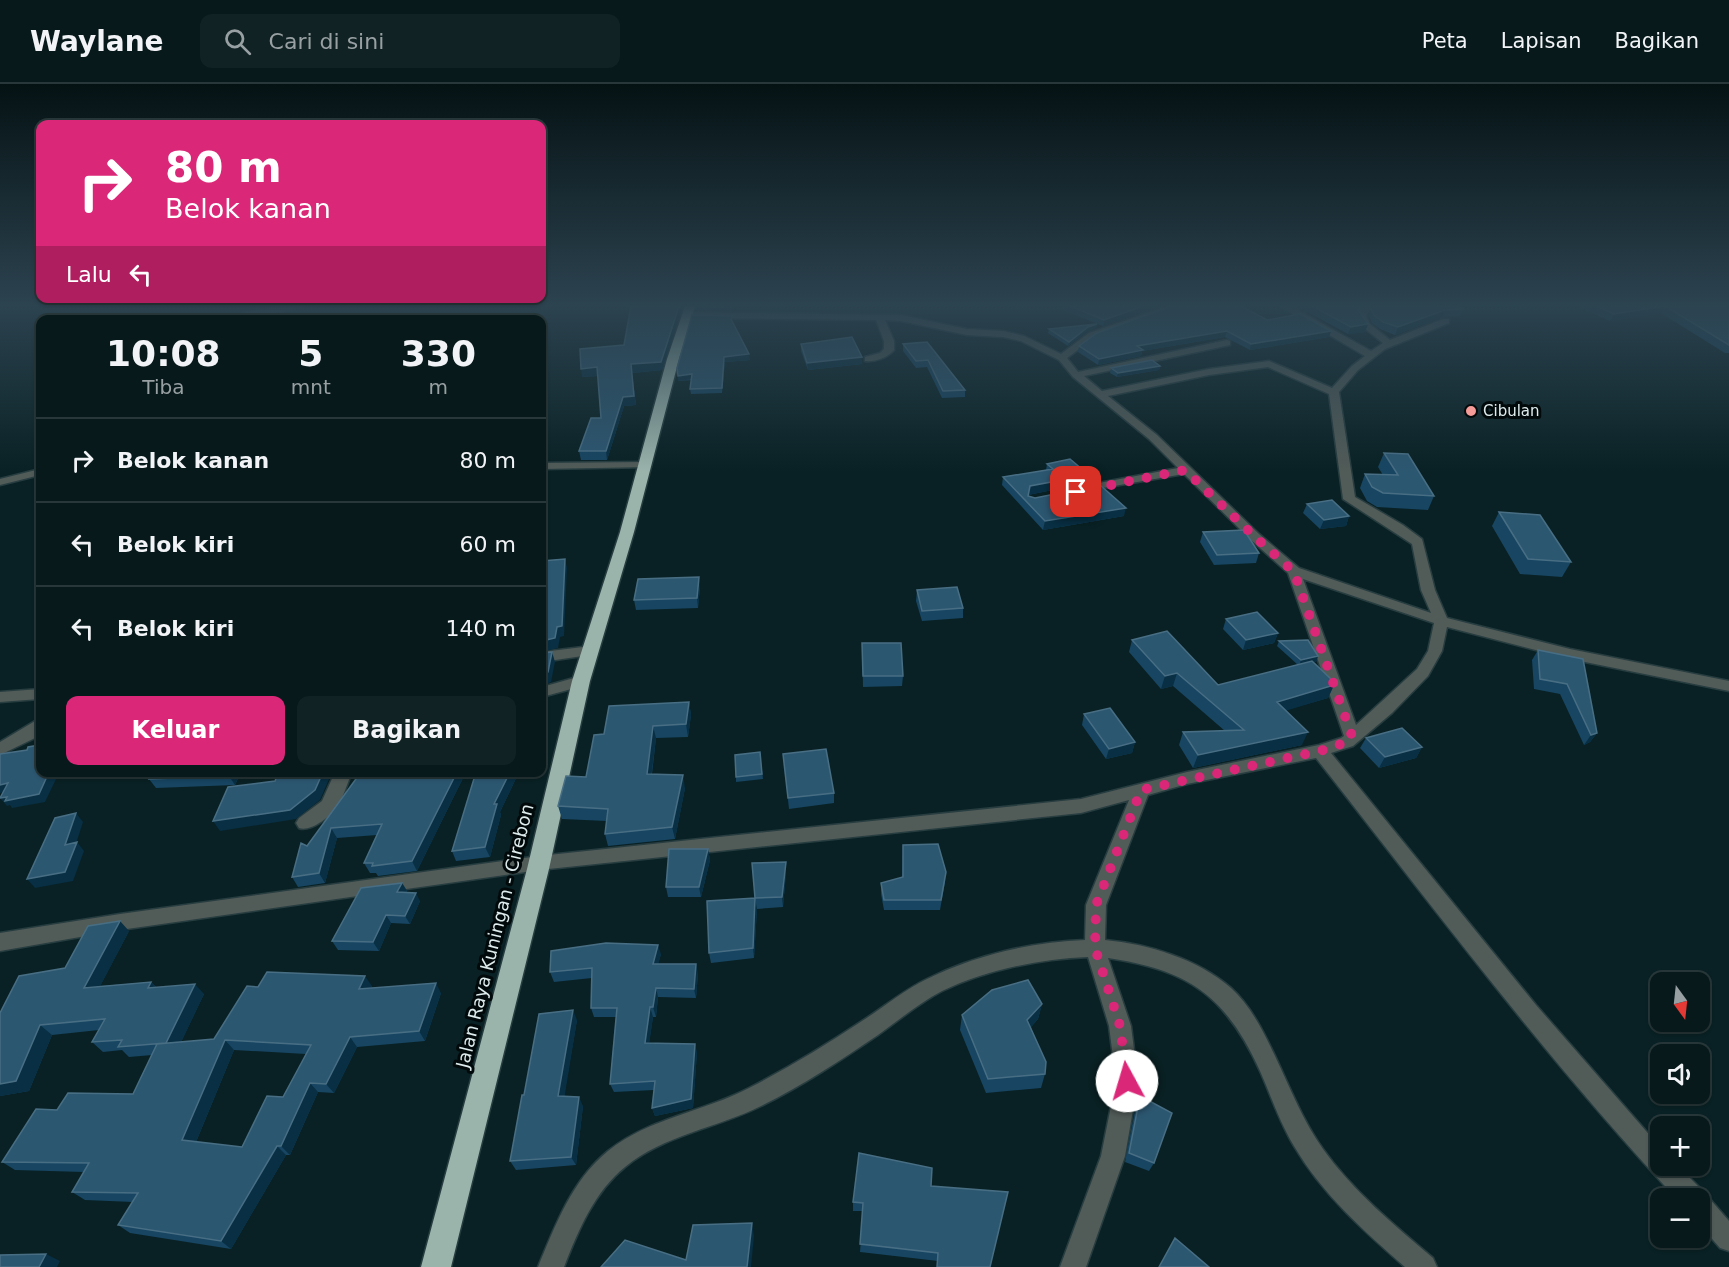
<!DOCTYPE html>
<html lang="id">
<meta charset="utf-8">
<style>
:root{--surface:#07191b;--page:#102224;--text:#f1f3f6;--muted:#98a0a3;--line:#28383a;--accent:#db2777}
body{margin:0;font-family:"DejaVu Sans",sans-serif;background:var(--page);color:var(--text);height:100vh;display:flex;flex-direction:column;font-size:22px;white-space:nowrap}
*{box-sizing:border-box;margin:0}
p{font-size:20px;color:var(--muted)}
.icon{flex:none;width:33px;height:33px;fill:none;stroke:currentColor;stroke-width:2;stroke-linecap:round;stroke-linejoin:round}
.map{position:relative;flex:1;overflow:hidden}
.side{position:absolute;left:36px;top:231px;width:510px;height:462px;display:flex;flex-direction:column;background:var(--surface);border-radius:12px;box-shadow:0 2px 4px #0004,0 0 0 2px var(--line)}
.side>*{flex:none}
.hud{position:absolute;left:36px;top:36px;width:510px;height:183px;border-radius:12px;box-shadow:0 2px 4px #0004,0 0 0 2px var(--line);background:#db2777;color:#fff;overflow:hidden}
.needle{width:39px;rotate:165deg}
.buttons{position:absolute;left:1650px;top:888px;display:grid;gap:12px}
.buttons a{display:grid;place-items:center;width:60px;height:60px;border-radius:12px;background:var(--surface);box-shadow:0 2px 4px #0004,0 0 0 2px var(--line);font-size:30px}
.pin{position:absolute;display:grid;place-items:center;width:51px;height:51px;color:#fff;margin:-26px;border-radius:12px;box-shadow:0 3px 9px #0006}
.me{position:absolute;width:66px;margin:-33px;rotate:354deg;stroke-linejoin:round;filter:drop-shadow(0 0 4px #0008)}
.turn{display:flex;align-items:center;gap:21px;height:126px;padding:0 30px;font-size:27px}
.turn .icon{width:78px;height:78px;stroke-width:2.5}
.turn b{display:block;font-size:42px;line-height:51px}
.then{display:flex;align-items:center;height:57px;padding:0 30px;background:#0003;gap:12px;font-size:22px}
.eta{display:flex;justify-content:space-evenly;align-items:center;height:102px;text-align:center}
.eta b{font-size:36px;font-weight:700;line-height:42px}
.primary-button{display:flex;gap:12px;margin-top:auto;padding:12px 30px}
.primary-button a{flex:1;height:69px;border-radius:12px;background:var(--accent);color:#fff;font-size:24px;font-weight:700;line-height:69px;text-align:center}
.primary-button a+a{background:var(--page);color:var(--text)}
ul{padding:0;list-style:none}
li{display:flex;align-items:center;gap:18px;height:84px;padding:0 30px;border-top:2px solid var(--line)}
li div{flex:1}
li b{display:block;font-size:22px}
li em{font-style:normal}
header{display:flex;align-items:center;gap:36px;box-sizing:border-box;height:84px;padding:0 30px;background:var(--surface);border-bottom:2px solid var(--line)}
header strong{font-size:28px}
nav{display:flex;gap:33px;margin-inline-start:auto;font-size:21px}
.search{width:420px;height:54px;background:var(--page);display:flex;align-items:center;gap:15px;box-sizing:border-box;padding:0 21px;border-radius:12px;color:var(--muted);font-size:22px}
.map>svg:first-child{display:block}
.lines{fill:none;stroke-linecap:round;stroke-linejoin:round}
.street-casing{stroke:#273d40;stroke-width:3}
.highway-casing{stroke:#273d40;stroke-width:3}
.street{fill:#515b58;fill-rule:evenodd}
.highway{fill:#9ab3ab;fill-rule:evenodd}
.wall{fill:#174562;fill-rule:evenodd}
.shaded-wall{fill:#082f43}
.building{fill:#2c5771;stroke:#486e84;stroke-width:1.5;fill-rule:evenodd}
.route{stroke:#db2777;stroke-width:10;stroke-dasharray:0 18}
.poi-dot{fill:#f59b98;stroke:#02090a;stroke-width:2}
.labels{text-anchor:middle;stroke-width:6;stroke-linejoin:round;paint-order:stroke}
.far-poi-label{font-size:15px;fill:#deecee;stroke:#02090a;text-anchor:start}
.street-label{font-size:18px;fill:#deecee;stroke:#02090a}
</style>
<header>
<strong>Waylane</strong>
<div class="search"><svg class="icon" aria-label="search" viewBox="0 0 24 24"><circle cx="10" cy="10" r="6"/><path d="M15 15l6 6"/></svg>Cari di sini</div>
<nav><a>Peta</a><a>Lapisan</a><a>Bagikan</a></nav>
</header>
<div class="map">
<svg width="1729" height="1183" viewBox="0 0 1729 1183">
<rect width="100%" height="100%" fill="#092124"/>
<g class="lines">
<defs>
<path id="street" d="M283,222H306L244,236H233L243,229Z
M1167,222H1181L1095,253L1067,274L1078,288L1227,256L1230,257V261L1084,292L1102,307L1209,285L1269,277L1332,304L1352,282L1365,272L1280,222H1291L1371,267L1383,259L1363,243L1358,232L1362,222H1373L1366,232L1370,240L1390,256L1443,235H1449V239L1385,265L1358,286L1339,308L1355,413L1403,441L1422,455L1435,506L1447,534L1570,565L1729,597V607L1570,575L1447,543L1442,567L1428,592L1392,629L1353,662L1331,669L1536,921L1660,1063V1082H1678L1701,1105L1703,1112L1709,1114L1729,1137V1167L1720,1164L1700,1141V1114H1676C1547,976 1433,823 1316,674L1187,700L1148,711L1106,821L1105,856C1148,860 1198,875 1231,904C1251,922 1264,949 1275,972C1290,1004 1303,1037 1323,1065C1353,1107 1394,1141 1433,1174L1437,1183H1405C1364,1147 1322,1110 1294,1062C1280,1039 1271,1012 1260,987C1226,912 1189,886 1108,874L1131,942L1138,997L1125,1072L1086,1183H1060L1101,1072L1116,997L1109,942L1088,873C1039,875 986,886 942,907C919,919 899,936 878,951C841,976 802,1002 761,1022C717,1044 664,1051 625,1083C594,1108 578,1147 564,1183H538C555,1142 572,1096 608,1067C649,1034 703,1028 749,1004C788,984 826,961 862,937C884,923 904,906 927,895C975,871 1032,858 1085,856L1086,821L1129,716L1081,729L539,786L120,846L0,867V849L120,830L539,772L1081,715L1187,688L1319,661L1341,654L1344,652L1288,489L1251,456L1184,390L1079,408L1077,406L1083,402L1178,384L1149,355L1073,293L1059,276L1021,257L1003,253L967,251L901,237L885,236L894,257V266C887,274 875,278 865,277V273L880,269L884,265V257L876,236L685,234L681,231L685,228L901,231L967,245L1003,247L1024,252L1061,270L1089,249ZM1268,283L1329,310L1343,415L1412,460L1421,506L1431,529L1299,484L1259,450L1157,351L1108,312L1209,291ZM1303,495L1434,539L1428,567L1417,585L1356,641Z
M645,378L651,381L649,383L542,385V379Z
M40,385V391L0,401V395Z
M591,562L596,564L598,567L596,570L542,578V568Z
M581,592L586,593L589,597L586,601L542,613V603Z
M40,605V615L0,618V608Z
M40,634V649L35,654L0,671V658Z
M335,688H352C347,700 343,715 336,724C329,734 310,748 299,744L296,739L299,734L322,717Z"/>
<path id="highway" d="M685,222H695L679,275L634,448L590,597L549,785L451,1183H421L527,785L572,597L620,448L667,275Z"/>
</defs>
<use href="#street" class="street-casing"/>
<use href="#highway" class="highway-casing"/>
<use href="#street" class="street"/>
<use href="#highway" class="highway"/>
</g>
<path class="wall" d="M629,222H683L662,286L632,289L636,321L624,322L607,376H581L579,367L601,334L598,292L582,293L624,261L631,224H629Z
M696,222H732V226H696Z
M1063,222H1159L1103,242L1063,226Z
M1297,222H1361L1359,227L1368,240L1365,248L1348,250Z
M1372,222L1463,225L1460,232L1442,233L1395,251L1380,245L1372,239L1369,232Z
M1577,222H1729V269H1725L1661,229L1610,237Z
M1267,236L1331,247L1329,253L1250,266L1225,253L1142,267L1141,272L1098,281L1078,268L1079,262Z
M732,237L750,276L725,278L722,309L691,310L690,305L692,296L678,297Z
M1097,240L1096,244L1088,247L1068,262L1048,249L1049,245Z
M927,258L965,306V313L942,314L927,283L916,284L903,267V260Z
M801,260L862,280L808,286L801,267Z
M1160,282L1159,286L1117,293L1110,289L1111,284Z
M1384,369L1434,412L1428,426L1377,423L1367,417L1360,404L1365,390L1383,391L1378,383Z
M1047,380L1089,391L1087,399L1028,411V412L1124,432L1043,446L1002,401L1003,393L1046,386Z
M1307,420L1349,432L1346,442L1320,445L1303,429Z
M1499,428L1571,478L1562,493L1520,490L1492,442Z
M1203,448L1259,469L1256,479L1214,481L1200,458Z
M700,503L698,524L636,526L634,516Z
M917,506L963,524V534L922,537L916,517Z
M1226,535L1278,549L1274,559L1243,566L1223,545Z
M1132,556L1218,601L1298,581L1277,562L1279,557L1318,572L1316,578H1313L1334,601L1328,614L1286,626L1302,661L1193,684L1179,661L1183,648L1225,647L1173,602L1161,605L1129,568Z
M862,559L903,592L902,602L863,603Z
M1538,566L1583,575L1597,649L1590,658L1584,661L1560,610L1534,605L1532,576Z
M689,618L691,631L688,653L656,654L652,690L685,704L675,755L608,762L605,750L607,737L562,735L558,722L586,693L604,650Z
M1084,630L1135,658L1132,669L1106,675L1082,641Z
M1366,654L1422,663L1416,674L1379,684L1360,664Z
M760,668L763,695L736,698V693Z
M784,680L834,709V719L789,725Z
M241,688L235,701L156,704L149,695Z
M361,688H466L417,787L378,792L376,789H370L364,779L377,751L337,754L325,799L298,803L292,793L307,762Z
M476,688H519L500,728L501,731L490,773L456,777L452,767Z
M903,761L945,798L940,826H884L881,810V799L902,794Z
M708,765L710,776L701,813H668L666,803Z
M786,778V789L783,823L757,825L754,874L711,879L709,869Z
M402,799L407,807L406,809L420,817L410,840L391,839L379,867L338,866L332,857Z
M129,847L100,902L151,898L156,903L204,910L181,958L214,955L258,903L372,902L371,904L441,909L425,957L357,963L334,1009L318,1008L290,1071H286L231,1165L130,1149L118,1141L133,1118L85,1116L72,1108L84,1088L15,1086L2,1078L57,1026L133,1010L152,971L129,973L122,966L103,968L92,958L99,946L52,951L29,1007L0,1012V929L65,884ZM234,966L306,970L283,1013L242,1063L196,1058Z
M661,870L658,880L698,889L696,914L658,913L656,933H653L649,959L697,968L693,1024L655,1032L652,1024L654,1006L614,1008L610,1000L616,933H594L591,924L592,894L554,898L550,888Z
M1042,920L1038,935L1031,943L1045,990L1041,1004L986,1009L960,946L962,931Z
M577,936L564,1012L583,1022L576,1081L516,1086L510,1077L524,1011Z
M1140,1012L1154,1079L1149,1087L1125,1078L1136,1021Z
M931,1102L990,1183L860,1168L863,1127H853V1118Z"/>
<path class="shaded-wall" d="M679,222H683L662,286L632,289L636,321L624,322L607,376L606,367L623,313L631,280Z
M1143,222H1159L1103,242L1104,236Z
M1665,222L1661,229L1610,237L1614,230Z
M1445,226L1442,233L1395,251L1398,243Z
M1097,240L1096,244L1088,247L1068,262L1069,258L1088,243Z
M1368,240L1365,248L1348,250L1351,243Z
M1227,247L1225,253L1142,267L1141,272L1098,281L1099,275L1137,262Z
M1331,247L1329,253L1250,266L1251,260Z
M749,270L750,276L725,278L722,309V304L724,273Z
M862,273V280L808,286L807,279Z
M1160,282L1159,286L1117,293L1118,289Z
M597,283L599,292L582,293L581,285Z
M692,290L693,295L678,297V292Z
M1089,391L1087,399L1028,411L1030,402Z
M1126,424L1124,432L1043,446L1045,437Z
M1349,432L1346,442L1320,445L1324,436Z
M565,475L567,484L564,552L560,553L558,564L542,568V557Z
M699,493L700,503L698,524L697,514Z
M1278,549L1274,559L1243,566L1246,556Z
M552,568L555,578L551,598L542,602V591Z
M1318,572L1316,578L1299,582L1301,576Z
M1177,589L1173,602L1161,605L1165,592Z
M1334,601L1328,614L1272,631L1277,618Z
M542,610L543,615L542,628Z
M689,618L691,631L688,653L686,640Z
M653,642L656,654L650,702L647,690Z
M1308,648L1302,661L1193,684L1198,671Z
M1597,649L1590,658L1584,661L1591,651Z
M1135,658L1132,669L1106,675L1109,665Z
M1422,663L1416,674L1379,684L1385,673Z
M42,688H53L57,693L45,718L12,724L10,721L7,722L0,714L7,713Z
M230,688H241L235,701L229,692Z
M323,688H332L320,716L296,735L220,747L213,737Z
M457,688H466L417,787L412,777Z
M510,688H519L500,728L501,731L490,773L485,763L494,720Z
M683,691L685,704L675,755L672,743Z
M8,699L15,707L0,709V701Z
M76,729L83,738L75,763L77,758L84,767L73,797L35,804L27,795L65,761Z
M331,744L337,754L325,799L319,789Z
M708,765L710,776L701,813L699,803Z
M786,778V789L783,823L782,813Z
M402,799L407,807L402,817L397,808Z
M416,809L420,817L410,840L405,832Z
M755,814L757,825L754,874L753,864Z
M386,831L391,839L379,867L373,858Z
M120,837L129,847L94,914L84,904Z
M658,861L661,870L656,890L653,880Z
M696,880L698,889L696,914L694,905Z
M365,892L372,902L366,915L359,905Z
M151,898L161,908L148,904Z
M436,899L441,909L425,957L419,947Z
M195,900L204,910L176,969L166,959Z
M656,904L658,913L656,933L653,923Z
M1042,920L1038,935L1024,951L1027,936Z
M650,923L653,933L648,968L645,959Z
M573,926L577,936L563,1022L558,1012Z
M40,941L52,951L29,1007L0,1012V1000Z
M350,953L357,963L334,1009L326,1000Z
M225,956L234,966L193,1065L182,1056Z
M695,960L697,968L693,1024L655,1032L652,1024Z
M310,999L318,1008L290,1071L281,1062Z
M579,1013L583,1022L576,1081L571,1073Z
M277,1062L286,1071L231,1165L221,1157Z
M752,1139L754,1152L751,1183H747Z
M46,1170L60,1177L57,1183H39Z"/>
<path class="building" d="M631,222H679L661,278L631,280L634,312L623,313L606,367H579L591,334H601L597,283L581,285L580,265L624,261Z
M1070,222H1143L1104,236Z
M1172,222H1241L1267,236L1300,230L1331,247L1251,260L1227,247L1137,262L1143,266L1099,275L1079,262L1097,249Z
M1312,222H1360L1358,226L1368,240L1351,243Z
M1372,222H1457L1463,225L1445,226L1398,243L1383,238L1374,231L1371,225Z
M1597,222H1664L1614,230Z
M1665,222H1729V261Z
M692,231L732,232L731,235L749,270L724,273L722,304L690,305L692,290L678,292L677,284Z
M1097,240L1088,243L1069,258L1049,245Z
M852,253L862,273L807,279L801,260Z
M927,258L965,306L943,307L928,276L916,277L903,260Z
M1152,276L1160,282L1118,289L1111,284Z
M1384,369L1408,370L1434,412L1383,409L1372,403L1365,390L1398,391Z
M1070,375L1089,391L1030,402L1028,412L1035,414L1100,401L1126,424L1045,437L1003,393L1053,385L1047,380Z
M1332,416L1349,432L1324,436L1307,420Z
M1499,428L1540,431L1571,478L1528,475Z
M1244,446L1259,469L1217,471L1203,448Z
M565,475L562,542L557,543L555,554L542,557V477Z
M699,493L697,514L634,516L638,495Z
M957,503L963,524L922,527L917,506Z
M1257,528L1278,549L1246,556L1226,535Z
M1167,547L1218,601L1312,577L1332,596L1334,601L1277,618L1308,648L1198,671L1183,648L1244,646L1177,589L1165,592L1132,556Z
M1308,556L1318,572L1301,576L1279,557Z
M862,559H901L903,592H863Z
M1538,566L1583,575L1597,649L1591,651L1567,600L1540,595Z
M552,568L548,588L542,591V569Z
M689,618L686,640L653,642L647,690L683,691L672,743L605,750L608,725L558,722L566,692L586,693L594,651L604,650L609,622Z
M1110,624L1135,658L1109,665L1084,630Z
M1402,644L1422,663L1385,673L1366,654Z
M40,661V688H49L39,710L5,717L7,713L0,714L8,699L0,701V670L27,666L28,663Z
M826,665L834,709L788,714L783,670Z
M760,668L762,690L736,693L735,671Z
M153,688H230L229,692L149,695Z
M282,688H323L315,706L290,726L213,737L228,703L275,697L277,692L281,691Z
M361,688H457L412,777L372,782L373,779H364L382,740L331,744L319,789L292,793L301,759L307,762Z
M476,688H510L494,720H497L485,763L452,767Z
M76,729L65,761L77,758L65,788L27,795L55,734Z
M938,760L946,788L941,816H884L881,799L903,793V761Z
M669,765H708L699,803H666Z
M786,778L782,813L755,814L752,779Z
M402,799L397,808L416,809L405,832L386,831L373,858L332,857L361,804Z
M755,814L753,864L709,869L707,817Z
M120,837L84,904L151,898L148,904L195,900L166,959L118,963L122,956L92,958L105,935L40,941L16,997L0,1000V929L19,892L65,884L88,842Z
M606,859L658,861L653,880H696L694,905L656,904L653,923H650L645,959L695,960L691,1015L652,1024L655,997L610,1000L617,924H591L592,884L550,888L551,867Z
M267,888L365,892L359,905L436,899L419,947L350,953L326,1000L310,999L281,1062H277L221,1157L118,1141L138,1109L72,1108L89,1079L2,1078L36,1025L57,1026L68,1009L133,1010L157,960L214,955L247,902L258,903ZM225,956L311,961L283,1013L267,1012L242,1063L182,1056Z
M1028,896L1042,920L1027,936L1046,978L1045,990L988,995L962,931L992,906Z
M573,926L558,1012L579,1013L571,1073L510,1077L522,1011H524L539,930Z
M1140,1012L1172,1029L1154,1079L1129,1069Z
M859,1069L932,1084L931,1102L1008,1108L990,1183H937L938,1169L860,1160L863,1119L853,1118Z
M752,1139L747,1183H601L625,1156L686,1176L693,1141Z
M1175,1154L1209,1183H1159Z
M46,1170L39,1183H0V1171Z"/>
<linearGradient id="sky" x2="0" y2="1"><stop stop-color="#051214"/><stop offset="0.57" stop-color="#2c4350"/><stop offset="1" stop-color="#2c4350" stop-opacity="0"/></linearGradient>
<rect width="1729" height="388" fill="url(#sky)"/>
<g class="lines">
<path class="route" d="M1076,408L1185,386L1255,453L1294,488L1352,652L1347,658L1320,667L1141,706L1096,821L1095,864L1120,942L1127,997"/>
</g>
<circle class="poi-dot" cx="1471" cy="327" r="6"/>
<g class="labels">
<g class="far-poi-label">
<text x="1483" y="332">Cibulan</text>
</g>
<g class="street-label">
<text transform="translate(495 852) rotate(-76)" y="6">Jalan Raya Kuningan - Cirebon</text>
</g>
</g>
</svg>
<div class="buttons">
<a><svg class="needle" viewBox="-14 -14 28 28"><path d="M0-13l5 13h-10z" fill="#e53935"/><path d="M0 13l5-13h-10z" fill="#98a0a3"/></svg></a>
<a><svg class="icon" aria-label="sound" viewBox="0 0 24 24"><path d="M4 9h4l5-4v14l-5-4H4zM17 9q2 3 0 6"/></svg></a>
<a>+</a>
<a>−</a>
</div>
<div class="pin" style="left:1076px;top:408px;background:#d93025"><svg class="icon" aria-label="arrive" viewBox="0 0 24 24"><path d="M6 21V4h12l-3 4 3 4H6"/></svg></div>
<svg class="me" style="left:1127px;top:997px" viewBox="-20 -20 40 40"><circle r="19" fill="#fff"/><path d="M0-13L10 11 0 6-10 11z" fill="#db2777"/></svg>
<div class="hud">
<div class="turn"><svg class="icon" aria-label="right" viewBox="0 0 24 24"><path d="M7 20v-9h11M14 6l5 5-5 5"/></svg><div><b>80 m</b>Belok kanan</div></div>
<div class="then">Lalu<svg class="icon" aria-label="left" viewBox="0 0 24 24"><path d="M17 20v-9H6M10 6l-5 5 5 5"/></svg></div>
</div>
<section class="side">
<div class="eta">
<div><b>10:08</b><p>Tiba</p></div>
<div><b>5</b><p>mnt</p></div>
<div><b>330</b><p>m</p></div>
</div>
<ul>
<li><svg class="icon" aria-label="right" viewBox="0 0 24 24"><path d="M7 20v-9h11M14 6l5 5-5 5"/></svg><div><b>Belok kanan</b></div><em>80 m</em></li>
<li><svg class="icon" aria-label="left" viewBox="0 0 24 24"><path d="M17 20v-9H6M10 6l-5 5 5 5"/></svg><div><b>Belok kiri</b></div><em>60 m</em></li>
<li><svg class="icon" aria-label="left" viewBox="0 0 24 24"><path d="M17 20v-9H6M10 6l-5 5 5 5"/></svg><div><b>Belok kiri</b></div><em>140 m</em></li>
</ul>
<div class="primary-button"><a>Keluar</a><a>Bagikan</a></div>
</section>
</div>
